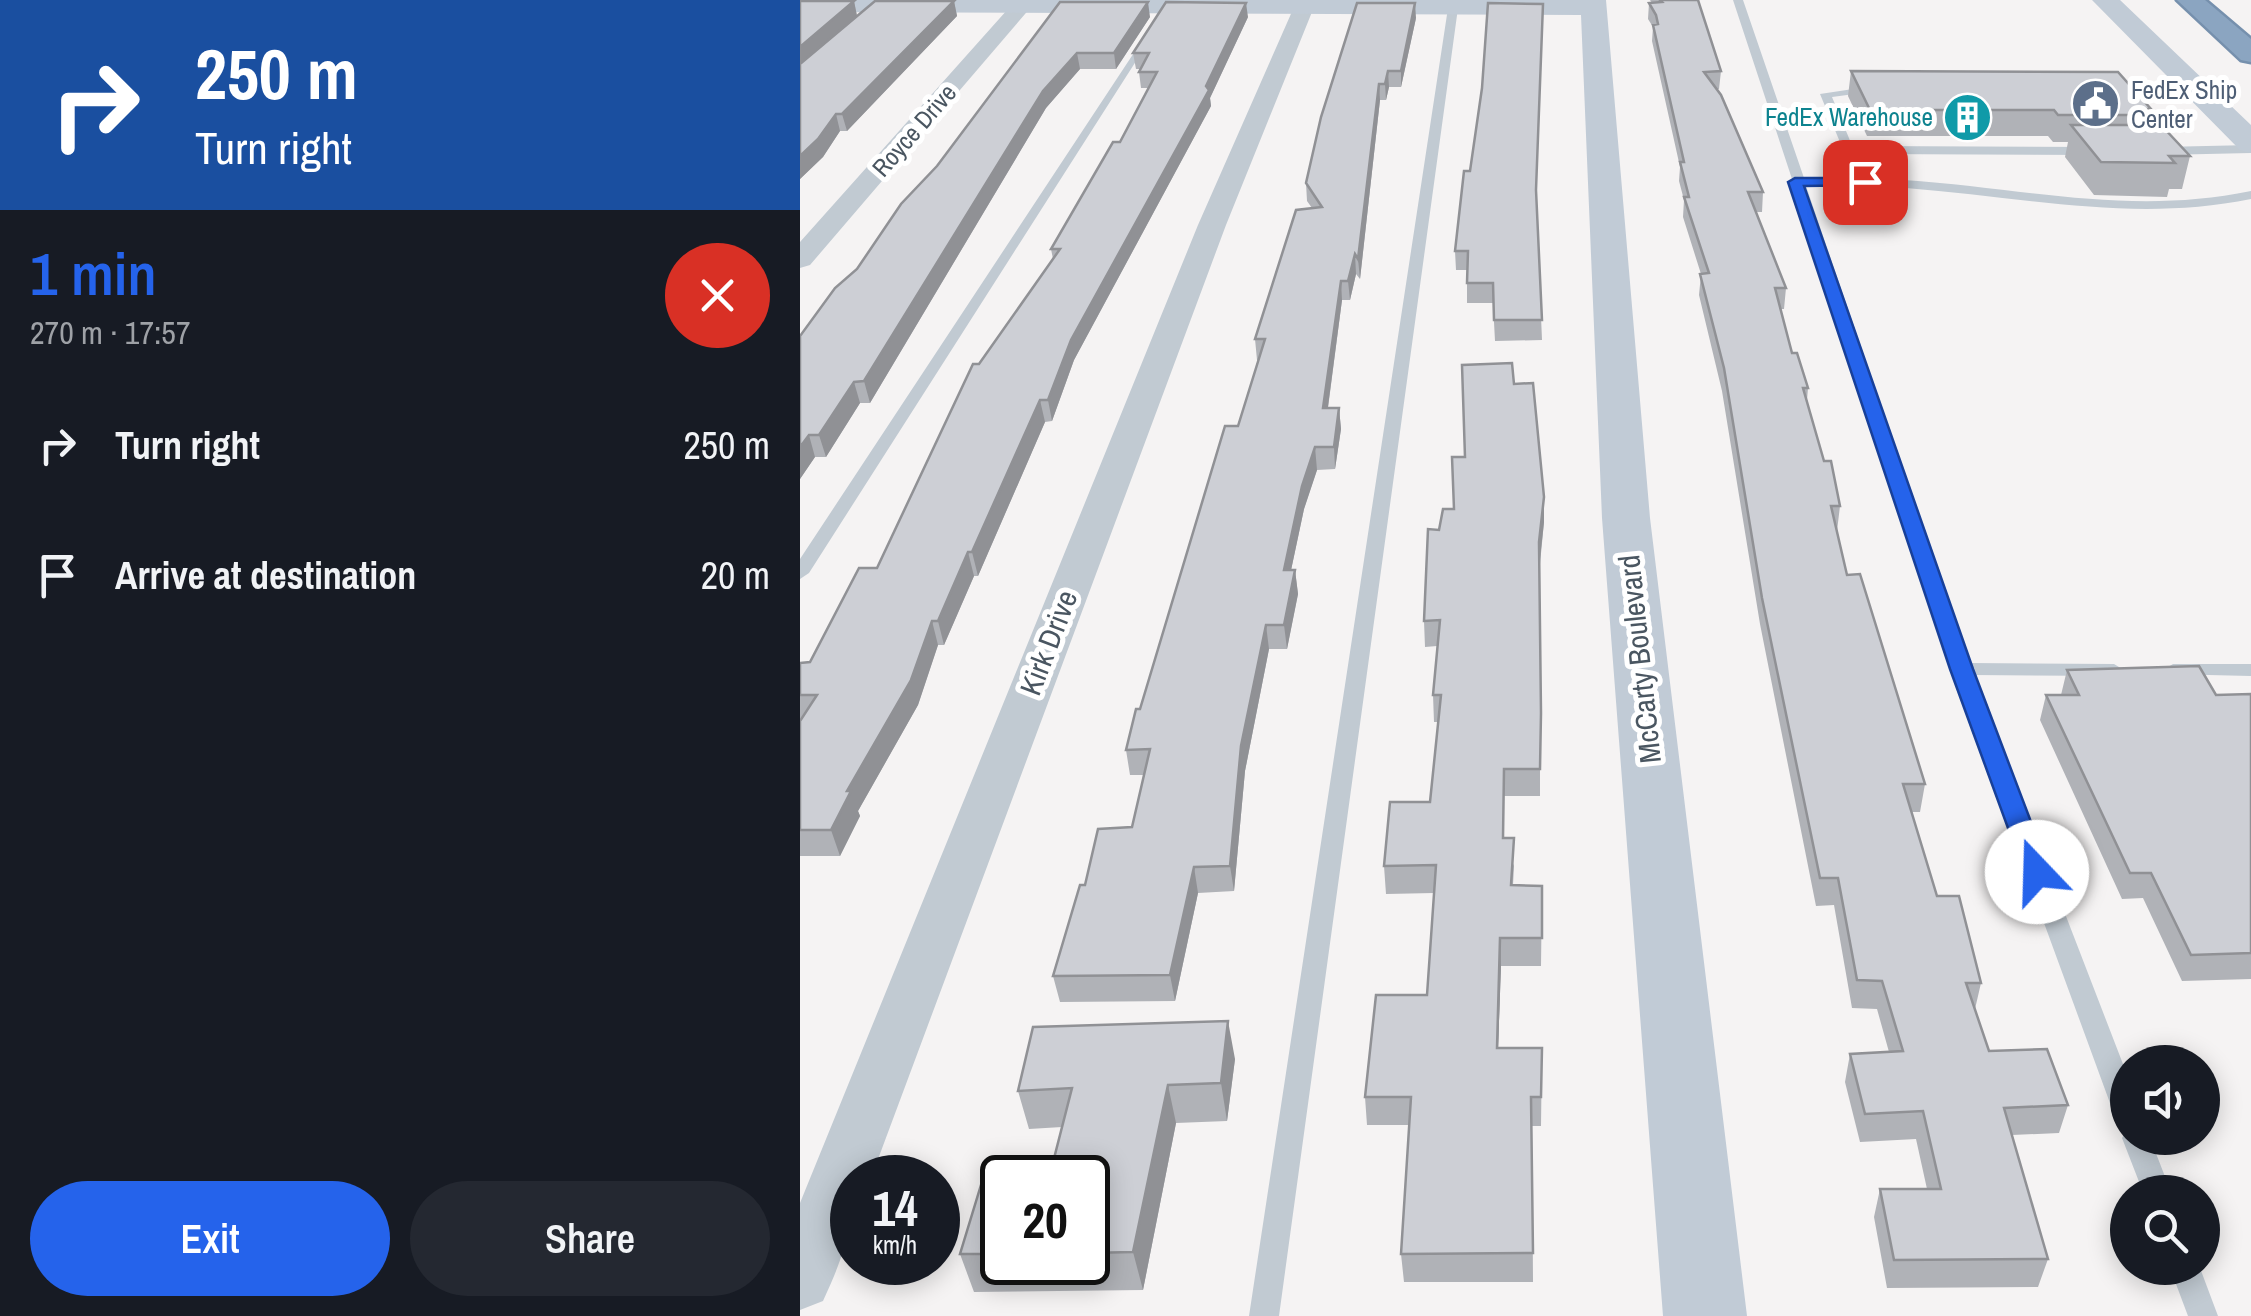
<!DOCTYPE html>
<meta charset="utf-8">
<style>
:root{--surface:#171b24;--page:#242831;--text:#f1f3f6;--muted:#9ea1a6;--accent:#2563eb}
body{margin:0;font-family:"Archivo Narrow",sans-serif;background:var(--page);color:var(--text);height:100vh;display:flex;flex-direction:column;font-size:38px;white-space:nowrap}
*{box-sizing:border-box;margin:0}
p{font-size:32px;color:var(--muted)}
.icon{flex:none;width:55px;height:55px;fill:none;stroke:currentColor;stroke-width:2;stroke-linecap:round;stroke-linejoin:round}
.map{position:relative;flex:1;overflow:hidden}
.panel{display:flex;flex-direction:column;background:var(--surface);width:800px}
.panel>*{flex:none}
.guide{background:#1a4fa0;color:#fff;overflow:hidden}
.controls{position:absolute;left:1310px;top:1045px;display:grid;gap:20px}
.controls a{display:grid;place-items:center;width:110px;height:110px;border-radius:50%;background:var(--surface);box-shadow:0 5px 25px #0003;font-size:50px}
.speed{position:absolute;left:30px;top:1155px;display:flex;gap:20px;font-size:50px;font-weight:700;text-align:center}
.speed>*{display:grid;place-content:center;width:130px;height:130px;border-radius:50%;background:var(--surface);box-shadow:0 5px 25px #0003;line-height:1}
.speed small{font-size:25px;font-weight:400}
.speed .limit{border:5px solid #111;border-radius:15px;background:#fff;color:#111}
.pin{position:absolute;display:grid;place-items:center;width:85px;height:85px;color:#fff;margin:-42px;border-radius:20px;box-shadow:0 5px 15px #0006}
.me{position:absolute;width:110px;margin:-55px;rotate:339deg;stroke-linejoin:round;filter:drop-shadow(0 0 8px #0008)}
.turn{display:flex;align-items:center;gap:35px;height:210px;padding:0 30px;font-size:45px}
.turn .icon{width:130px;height:130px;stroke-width:2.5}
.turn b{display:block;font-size:70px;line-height:85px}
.round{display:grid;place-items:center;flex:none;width:105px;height:105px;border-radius:52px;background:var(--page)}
.summary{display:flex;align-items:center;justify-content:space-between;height:170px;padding:0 30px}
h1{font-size:60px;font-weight:600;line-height:75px;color:var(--accent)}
.action{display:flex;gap:20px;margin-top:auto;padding:20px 30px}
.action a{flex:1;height:115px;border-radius:60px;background:var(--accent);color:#fff;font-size:40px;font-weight:600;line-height:115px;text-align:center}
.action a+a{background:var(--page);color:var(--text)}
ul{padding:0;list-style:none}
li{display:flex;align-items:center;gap:30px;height:130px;padding:0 30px}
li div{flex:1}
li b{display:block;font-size:38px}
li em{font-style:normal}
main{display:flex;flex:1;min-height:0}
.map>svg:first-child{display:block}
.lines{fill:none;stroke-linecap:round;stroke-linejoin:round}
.highway-casing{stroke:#7690ad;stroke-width:5}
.lane{fill:#c1cad2;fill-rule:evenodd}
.street{fill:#c1cad2;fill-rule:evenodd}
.secondary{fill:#c1cbd6;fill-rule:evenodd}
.highway{fill:#8ba5c1;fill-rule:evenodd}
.wall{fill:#b0b2b7}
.shaded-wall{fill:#909195}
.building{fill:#cdcfd5;stroke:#909195;stroke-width:2.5}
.route{fill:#2563eb;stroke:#184099;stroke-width:2.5}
.labels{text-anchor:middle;stroke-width:10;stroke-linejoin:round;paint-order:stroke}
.far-service-label{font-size:25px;fill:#4e5e75;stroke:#fff;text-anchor:start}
.far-culture-label{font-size:25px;fill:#0d838f;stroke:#fff;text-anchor:end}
.far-street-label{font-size:25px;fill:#4a5661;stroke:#fff}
.street-label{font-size:30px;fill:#4a5661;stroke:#fff}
</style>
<main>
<section class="panel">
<div class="guide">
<div class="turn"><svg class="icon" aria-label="right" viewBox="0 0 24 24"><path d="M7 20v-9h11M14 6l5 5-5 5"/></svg><div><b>250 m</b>Turn right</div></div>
</div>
<div class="summary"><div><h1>1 min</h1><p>270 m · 17:57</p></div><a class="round" style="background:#d93025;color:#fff"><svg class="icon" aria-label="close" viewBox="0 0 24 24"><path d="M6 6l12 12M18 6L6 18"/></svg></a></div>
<ul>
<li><svg class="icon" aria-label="right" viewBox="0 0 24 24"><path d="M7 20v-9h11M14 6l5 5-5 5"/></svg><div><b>Turn right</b></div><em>250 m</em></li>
<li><svg class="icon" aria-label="arrive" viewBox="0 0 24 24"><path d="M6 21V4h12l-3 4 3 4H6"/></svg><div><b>Arrive at destination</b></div><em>20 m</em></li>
</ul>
<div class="action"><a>Exit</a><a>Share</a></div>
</section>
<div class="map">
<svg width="1451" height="1316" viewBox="0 0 1451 1316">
<rect width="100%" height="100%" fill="#f5f3f3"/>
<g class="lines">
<defs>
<path id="highway" d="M1377,0H1405L1451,39V62L1441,60Z"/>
</defs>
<use href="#highway" class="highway-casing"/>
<path class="lane" d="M933,0H943L1004,178C1037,179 1071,178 1104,180C1224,188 1330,216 1451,191V199C1333,223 1224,197 1106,188C1073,185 1039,187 1006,186L1169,663L1314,664L1324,670L1314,676L1173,675L1328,1077V1125L1318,1122L1314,1114L1151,669L994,185L989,182L992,179Z
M653,5L658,8L479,1316H449L648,8Z
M349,30L354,33L9,573L0,579V559Z
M1073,86L1077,87V91L1032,97L1051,143L1065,146L1293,147L1299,151L1293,155L1065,154L1042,147L1020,94Z
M1307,87H1395L1400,90L1395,93L1303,92V88Z
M1451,145V153L1362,155L1356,151L1362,147Z
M1373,664H1451V676L1366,674L1363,670Z
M1328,1129V1138H1350L1371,1192H1343L1322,1138Z
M1370,1268H1400L1418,1316H1388Z"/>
<path class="street" d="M216,0H237L10,265L0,268V242Z
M504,1L514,7L426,225L71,1178H52C52,1231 45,1253 23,1301L0,1310V1203L398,225L494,7Z"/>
<path class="secondary" d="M0,0H806L850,518L947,1316H863L802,518L781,15L0,12Z
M1292,0H1320L1451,125V153L1440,150Z"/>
<use href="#highway" class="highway"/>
</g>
<path class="wall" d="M850,0H898L921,71L919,89H916L963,192L962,212H956L986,288L984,309H980L992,353L1008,388L1007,400L1024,461L1040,506L1037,531L1047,575L1125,784L1120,812H1112L1137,896L1181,983L1175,1009L1189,1051L1268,1105L1259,1133L1212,1135L1248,1259L1238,1287L1087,1288L1074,1217L1080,1189H1127L1116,1139L1060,1142L1045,1082L1050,1054L1089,1052L1077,1009L1052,1008L1034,905L1016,906L960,624L922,391L899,295L901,274L883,217L884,200L879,181L880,167L852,41L853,27L848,19L849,3H852Z
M0,1H54L57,16L154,1L157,16L47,131H40L23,157L0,179Z
M260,2L350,17L316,69H280L246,108L70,403H60L26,457H15L0,479V336L57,269L137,166Z
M448,17L410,98L411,106L274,360L252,421L245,422L178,576H174L144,645H138L118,705L58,811L60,816L40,856H0V663L10,662L77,568L179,364L253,259L251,249L320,142L348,88H341L339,72L340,69H336L333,53Z
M616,18L601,87H589L586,100H580L560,279L556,274L550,300H542L528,408H539L541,429L535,469L517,470L504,509L491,570H495L498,594L487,649H469L445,771L434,891L398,893L375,1001L260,1002L253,976L285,885L332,827L344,775H330L326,750L438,426L459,360H457L455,339L512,208L507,201L506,183Z
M1051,71L1351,109L1347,125L1390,156L1382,189H1369L1367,197L1294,195L1265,157L1268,142H1253L1248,136H1067L1048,96Z
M736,197L742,340L695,341L693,303H667V270H656L655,251Z
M714,384L744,522L740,564V796H704V838L714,866L713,885L742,886L741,966H701L698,1048H742L741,1126H732L733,1282H604L601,1254L610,1125H567L565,1097L627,995L634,893L586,894L584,866L630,802L638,722H634L633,695L637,646L625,647L624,621L639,530L654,509L665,457Z
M1267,670L1416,695L1451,694V979L1382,981L1343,898L1322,899L1240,720L1246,695H1261Z
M435,1059L427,1121L376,1123L343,1290L174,1292L160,1254L202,1185V1262H288V1178L262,1127L229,1129L218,1091Z"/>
<path class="shaded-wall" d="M54,1L57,16L0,66V47Z
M154,1L157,16L47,131L42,114Z
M348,2L350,17L316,69L314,53Z
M446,3L448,17L410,98L411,106L274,360L252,421L248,400L271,340L406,86Z
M615,3L616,18L601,87V71Z
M277,53L280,69L246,108L70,403L64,381L243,91Z
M588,71L589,87L586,100L585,84Z
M579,84L580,100L560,279L558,259Z
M36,114L40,131L23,157L0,179V156Z
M555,254L556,274L550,300L548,281Z
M541,281L542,300L525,429L523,408Z
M54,382L60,403L26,457L19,435Z
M240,400L245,422L178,576L172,552Z
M539,408L541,429L535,469L534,447Z
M9,435L15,457L0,479V447Z
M515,447L517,470L504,509L486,594L484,570L502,486Z
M744,497V522L739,568V542Z
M168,552L174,576L144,645L138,621Z
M495,570L498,594L487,649L484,625Z
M132,621L138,645L118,705L58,811L60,816L40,856L31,830L47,791Z
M466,625L469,649L445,771L434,891L430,866L441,746Z
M394,867L398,893L375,1001L370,975Z
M700,938L701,966L697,1077V1048Z
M428,1021L435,1059L427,1121L421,1083Z
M368,1085L376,1123L343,1290L333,1252Z"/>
<path class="building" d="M860,0H898L921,71L904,72L921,95L963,192H948L986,288H975L992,353H997L1008,388H1003L1024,461H1031L1040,506H1031L1047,575L1060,574L1125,784H1103L1137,896H1159L1181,983H1166L1189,1051L1247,1049L1268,1105L1204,1108L1248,1259L1094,1260L1080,1189H1141L1123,1111L1065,1114L1050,1054L1103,1051L1082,981L1057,980L1038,878H1020L962,598L924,368L900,274L909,273L884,197H889L880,162H884L853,25L858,24L856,15L849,3L862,2Z
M0,1H54L0,47Z
M75,1H154L42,114H36L18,139L0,156V64Z
M260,2H348L314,53H277L243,91L64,381L54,382L19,435H9L0,447V336L35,288L57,269L101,204L137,166Z
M366,2L446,3L406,86L409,90L271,340L248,400H240L172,552H168L138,621H132L111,680L47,791H51L31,830H0V721L17,695H0V663L10,662L59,568H77L173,364H179L260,249H251L313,142H320L357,72H339L349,53H333Z
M557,3H615L601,71H588L585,84H579L558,259L555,254L548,281H541L523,408H539L534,447H515L502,486L484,570H495L484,625H466L441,746L430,866L394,867L370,975L253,976L280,885H285L298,829L332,827L350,749L326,750L336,709H340L425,426H438L465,339H455L496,210L522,207L506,183L521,117Z
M688,3L743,4L736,190L742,320H694L693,283H667L668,251H655L664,171H670L682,88Z
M1051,71L1318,72L1351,109H1341L1346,115H1258L1254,110H1070Z
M1271,125H1361L1390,156H1369L1375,163L1301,162Z
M712,363L714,384L733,383L744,497L739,542L741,713L740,769H704L703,838H714L711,885L742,886V938H700L697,1048H742L741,1097H731L733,1253L601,1254L611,1097H565L576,995H627L636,865L584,866L590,802H630L641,695H633L640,620L624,621L628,529L639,530L643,509H654L652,457H665L662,365Z
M1399,666L1416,695L1451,694V953L1391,955L1351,873H1330L1246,695H1279L1267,670Z
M428,1021L421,1083L368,1085L333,1252L288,1253V1178H249L272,1088L218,1091L233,1027Z
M181,1185H202V1254H160Z"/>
<path class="route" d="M1065,178L1070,185L1004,186L1173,669L1250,872L1237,881L1224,872L1150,669L988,182L995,178Z"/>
<defs>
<symbol id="civic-disc" viewBox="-11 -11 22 22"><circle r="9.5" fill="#5c6f8a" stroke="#fff"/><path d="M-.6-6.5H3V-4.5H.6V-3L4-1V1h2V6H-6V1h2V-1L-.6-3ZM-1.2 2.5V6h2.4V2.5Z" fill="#fff"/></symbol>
<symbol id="building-disc" viewBox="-11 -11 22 22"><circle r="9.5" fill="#0f9aa8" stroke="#fff"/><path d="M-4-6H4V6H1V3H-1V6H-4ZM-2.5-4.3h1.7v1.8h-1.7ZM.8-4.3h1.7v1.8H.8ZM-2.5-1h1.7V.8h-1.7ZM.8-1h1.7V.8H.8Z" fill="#fff"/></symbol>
</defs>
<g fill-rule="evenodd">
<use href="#civic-disc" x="1268" y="76" width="55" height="55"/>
<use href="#building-disc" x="1140" y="90" width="55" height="55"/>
</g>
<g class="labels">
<g class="far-service-label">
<text x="1331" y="99">FedEx Ship<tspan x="1331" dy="29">Center</tspan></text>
</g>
<g class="far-culture-label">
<text x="1133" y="126">FedEx Warehouse</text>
</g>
<g class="far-street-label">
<text transform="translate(114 130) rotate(-49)" y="9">Royce Drive</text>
</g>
<g class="street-label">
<text transform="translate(249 643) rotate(-69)" y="10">Kirk Drive</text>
<text transform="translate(840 659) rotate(-96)" y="10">McCarty Boulevard</text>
</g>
</g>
</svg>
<div class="controls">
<a><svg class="icon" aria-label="sound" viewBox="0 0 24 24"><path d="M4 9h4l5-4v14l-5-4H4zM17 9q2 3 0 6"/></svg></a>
<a><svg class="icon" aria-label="search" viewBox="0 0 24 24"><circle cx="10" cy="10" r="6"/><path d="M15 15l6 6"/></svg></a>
</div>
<div class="speed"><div>14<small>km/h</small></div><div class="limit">20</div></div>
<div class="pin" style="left:1065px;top:182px;background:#d93025"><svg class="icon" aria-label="arrive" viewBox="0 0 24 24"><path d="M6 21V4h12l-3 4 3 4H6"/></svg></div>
<svg class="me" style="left:1237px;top:872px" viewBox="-20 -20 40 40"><circle r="19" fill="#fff"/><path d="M0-13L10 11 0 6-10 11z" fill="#2563eb"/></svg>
</div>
</main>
